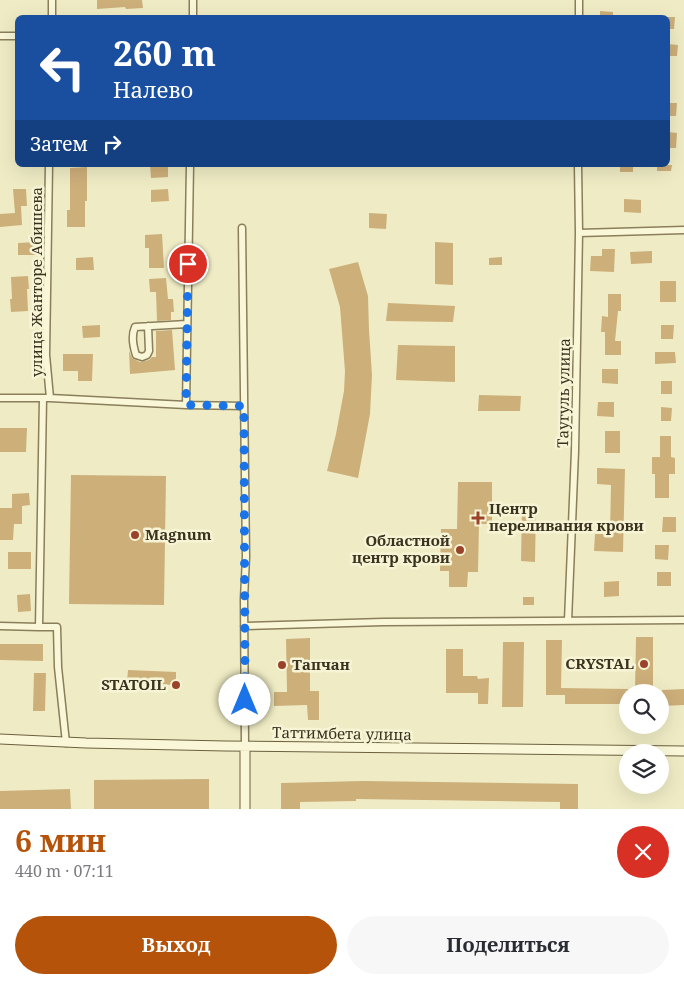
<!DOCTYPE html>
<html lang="ru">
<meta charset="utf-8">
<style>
:root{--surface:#fff;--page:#f7f7f7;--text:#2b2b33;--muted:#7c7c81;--accent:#b45309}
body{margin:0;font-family:"Noto Serif",serif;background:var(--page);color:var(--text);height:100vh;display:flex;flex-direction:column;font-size:19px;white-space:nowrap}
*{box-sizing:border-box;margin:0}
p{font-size:16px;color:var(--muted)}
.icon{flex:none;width:28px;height:28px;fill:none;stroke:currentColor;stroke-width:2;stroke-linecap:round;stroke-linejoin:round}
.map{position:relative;height:809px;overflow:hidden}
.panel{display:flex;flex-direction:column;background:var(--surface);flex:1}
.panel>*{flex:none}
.top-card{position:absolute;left:15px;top:15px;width:655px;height:152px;border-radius:8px;box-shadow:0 5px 20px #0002;background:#1a4fa0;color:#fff;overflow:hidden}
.fabs{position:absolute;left:619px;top:684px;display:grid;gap:10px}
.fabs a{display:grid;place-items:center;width:50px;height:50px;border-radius:50%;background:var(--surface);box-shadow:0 5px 20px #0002;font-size:25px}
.pin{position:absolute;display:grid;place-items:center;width:42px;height:42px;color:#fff;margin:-21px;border:2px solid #fff;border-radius:50%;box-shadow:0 1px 5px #0007}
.me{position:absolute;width:55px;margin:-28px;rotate:0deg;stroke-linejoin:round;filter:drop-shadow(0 0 4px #0008)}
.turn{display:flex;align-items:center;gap:18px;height:105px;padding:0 15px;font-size:22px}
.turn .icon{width:65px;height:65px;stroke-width:2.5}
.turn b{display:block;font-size:35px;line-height:42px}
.then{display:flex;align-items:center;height:48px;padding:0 15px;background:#0003;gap:10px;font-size:19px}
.round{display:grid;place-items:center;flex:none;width:52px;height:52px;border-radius:26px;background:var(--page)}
.summary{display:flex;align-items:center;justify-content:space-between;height:85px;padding:0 15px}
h1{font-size:30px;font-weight:700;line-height:38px;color:var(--accent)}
.action{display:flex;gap:10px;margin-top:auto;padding:10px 15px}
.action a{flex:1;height:58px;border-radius:30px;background:var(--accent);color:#fff;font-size:20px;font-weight:700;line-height:58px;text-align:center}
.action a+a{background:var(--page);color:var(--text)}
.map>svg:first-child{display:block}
.building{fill:#cdaf7a}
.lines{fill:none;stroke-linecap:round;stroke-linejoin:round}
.street-casing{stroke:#8a7e5b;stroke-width:9}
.secondary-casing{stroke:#6c5f3e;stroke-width:11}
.street{stroke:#f9f7d8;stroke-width:6}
.secondary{stroke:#f9f7d8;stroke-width:9}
.route{stroke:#1a73e8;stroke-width:9;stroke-dasharray:0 16.2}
.poi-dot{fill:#9a422a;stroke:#f6f4d5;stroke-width:2}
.labels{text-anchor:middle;stroke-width:5;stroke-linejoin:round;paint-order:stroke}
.street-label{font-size:15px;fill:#3a321f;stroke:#f6f4d5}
.poi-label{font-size:15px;font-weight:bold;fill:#3a321f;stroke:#f6f4d5;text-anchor:start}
</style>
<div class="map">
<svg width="684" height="809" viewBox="0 0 684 809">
<rect width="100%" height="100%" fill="#efecc5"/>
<path class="building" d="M97,0H142L143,8L126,9L125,7L97,9Z
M600,11L613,12V18H600Z
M668,17H675L674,29H668Z
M668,44L678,45L677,56H668Z
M668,103H677L676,116H668Z
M668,132L677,133L676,148H668Z
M150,165H168V177L151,178Z
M620,165H633V172H620Z
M657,165H672L671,171H657Z
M87,167V201H85V227H67V210H70V168Z
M13,189H26L27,206H21L22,225L0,227V214L15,213Z
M168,189L169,201L151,202V190Z
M624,199L641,200V213L624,212Z
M369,213L387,214L386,229L369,228Z
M162,234L164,268H149V248H145V235Z
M35,242L36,255H18V243Z
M435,242L453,243V285L435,284Z
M602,249H615L614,272L590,271L591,256H602Z
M652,251V263L631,264L630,252Z
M93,257L94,270H76V258Z
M502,257V265H489V258Z
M358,262L368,296L369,330L372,375L370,414L358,478L327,471L336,434L344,391L345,371L340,307L329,269Z
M28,276L29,289H27L28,311L11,312L10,299H12L11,277Z
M166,278L168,299H173L174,312H171V320L157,321L156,292H150L149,279Z
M660,281H676V302H660Z
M608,294H621V311H618L615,341H621V355H605V332H601L602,316L608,317Z
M388,303L455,306L453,322L386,321Z
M100,325V337L83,338L82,326Z
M661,325H674L673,339H661Z
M172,330L175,370L130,374L129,351L132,358L140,362L149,360L152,357H156V331Z
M398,345L455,346V382L396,380Z
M655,352H675L676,363L655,364Z
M63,354H93L92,381H78V371H63Z
M602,369H618V384L602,383Z
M661,381H672V394H661Z
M479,395L521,396L520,411H478Z
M598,402H614V417L597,416Z
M661,407L672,408L671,421H661Z
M0,428H27L26,452H0Z
M605,431H620V453H605Z
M660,436H671V457L675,458V474H669V498H655V474H652V457H660Z
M597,468L625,469L623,552L594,551L595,534H610L611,485L597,484Z
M71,475L166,476L164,605L69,604Z
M458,482H492V524H479L478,572H468L467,587H449V571H440L441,529H457Z
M29,493L30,505L22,506V524H14L13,540H0V508H12V494Z
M522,507H536L535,562L521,561Z
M663,517H676V532H662Z
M655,545H669L668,560L655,559Z
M8,552H31V569H8Z
M657,572H671V586H657Z
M619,581V596L604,597V582Z
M30,594L31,611L18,612L17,595Z
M523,597H534V605H523Z
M636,637H653V692H635Z
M310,638V691H319V720H308L307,705L274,706V692H287L286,639Z
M546,640H562L561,688L628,689V704H565V695H546Z
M503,642H524L523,707H502Z
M0,644H43V661L0,660Z
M446,649H463V676H477L478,679L489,678L488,704H478V693H446Z
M128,670L176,672V685L127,683Z
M34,673H46L45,711H33Z
M684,689V705L662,706V690Z
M209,779V809H94V780Z
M363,781L578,784V809H560V802L356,799V801L300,802V809H281V783Z
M70,789L71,809H0V791Z"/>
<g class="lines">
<defs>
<path id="street" d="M52,18V0
M193,18V0
M579,18V0
M0,36H18
M49,165L46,355L50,398
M242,228L246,557L244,599L245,746
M579,233L684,230
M148,326L149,351L147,355L142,357L136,355C133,346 131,336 135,327L187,324
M0,398H50L186,405L244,406
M186,405L190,165
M568,621L575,451L579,233L578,165
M0,626L39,627L43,398
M244,626L383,622L684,620
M39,627H57L58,667L66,743"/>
<path id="secondary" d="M0,739L86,743L225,746L684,751
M245,809V746"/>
</defs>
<use href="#street" class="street-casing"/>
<use href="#secondary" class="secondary-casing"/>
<use href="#street" class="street"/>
<use href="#secondary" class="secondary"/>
</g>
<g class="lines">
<path class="route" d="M188,264L186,405L244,406L245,700"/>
</g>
<g class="poi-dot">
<path d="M475.5 510.5h5v5h5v5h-5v5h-5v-5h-5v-5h5z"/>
<circle cx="135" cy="535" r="5"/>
<circle cx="460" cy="550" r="5"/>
<circle cx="644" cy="664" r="5"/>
<circle cx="282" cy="665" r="5"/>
<circle cx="176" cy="685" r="5"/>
</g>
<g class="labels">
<g class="street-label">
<text transform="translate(37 282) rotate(-90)" y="5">улица Жанторе Абишева</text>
<text transform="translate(564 393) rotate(-89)" y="5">Таугуль улица</text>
<text transform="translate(342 734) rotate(1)" y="5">Таттимбета улица</text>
</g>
<g class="poi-label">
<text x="489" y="514">Центр<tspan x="489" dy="17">переливания крови</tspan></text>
<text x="145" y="540">Magnum</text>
<text x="450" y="546" text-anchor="end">Областной<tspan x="450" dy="17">центр крови</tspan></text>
<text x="634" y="669" text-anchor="end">CRYSTAL</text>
<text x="292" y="670">Тапчан</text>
<text x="166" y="690" text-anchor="end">STATOIL</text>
</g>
</g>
</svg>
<div class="fabs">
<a><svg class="icon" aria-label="search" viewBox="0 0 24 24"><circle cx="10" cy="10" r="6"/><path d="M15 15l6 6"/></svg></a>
<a><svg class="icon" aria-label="layers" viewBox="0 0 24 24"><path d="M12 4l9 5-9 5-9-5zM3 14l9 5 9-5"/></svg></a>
</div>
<div class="pin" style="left:188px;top:264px;background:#d93025"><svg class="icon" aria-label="arrive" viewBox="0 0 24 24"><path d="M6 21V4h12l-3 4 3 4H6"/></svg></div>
<svg class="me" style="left:245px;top:700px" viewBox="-20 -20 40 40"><circle r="19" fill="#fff"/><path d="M0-13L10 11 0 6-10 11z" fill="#1a73e8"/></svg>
<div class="top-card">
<div class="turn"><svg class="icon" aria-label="left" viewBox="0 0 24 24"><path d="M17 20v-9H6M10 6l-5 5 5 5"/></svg><div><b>260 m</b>Налево</div></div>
<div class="then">Затем<svg class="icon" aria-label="right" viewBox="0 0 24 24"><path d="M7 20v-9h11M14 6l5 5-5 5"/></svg></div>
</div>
</div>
<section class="panel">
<div class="summary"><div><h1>6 мин</h1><p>440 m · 07:11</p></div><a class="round" style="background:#d93025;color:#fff"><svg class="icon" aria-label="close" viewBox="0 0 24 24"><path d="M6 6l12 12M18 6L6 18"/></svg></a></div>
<div class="action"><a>Выход</a><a>Поделиться</a></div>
</section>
